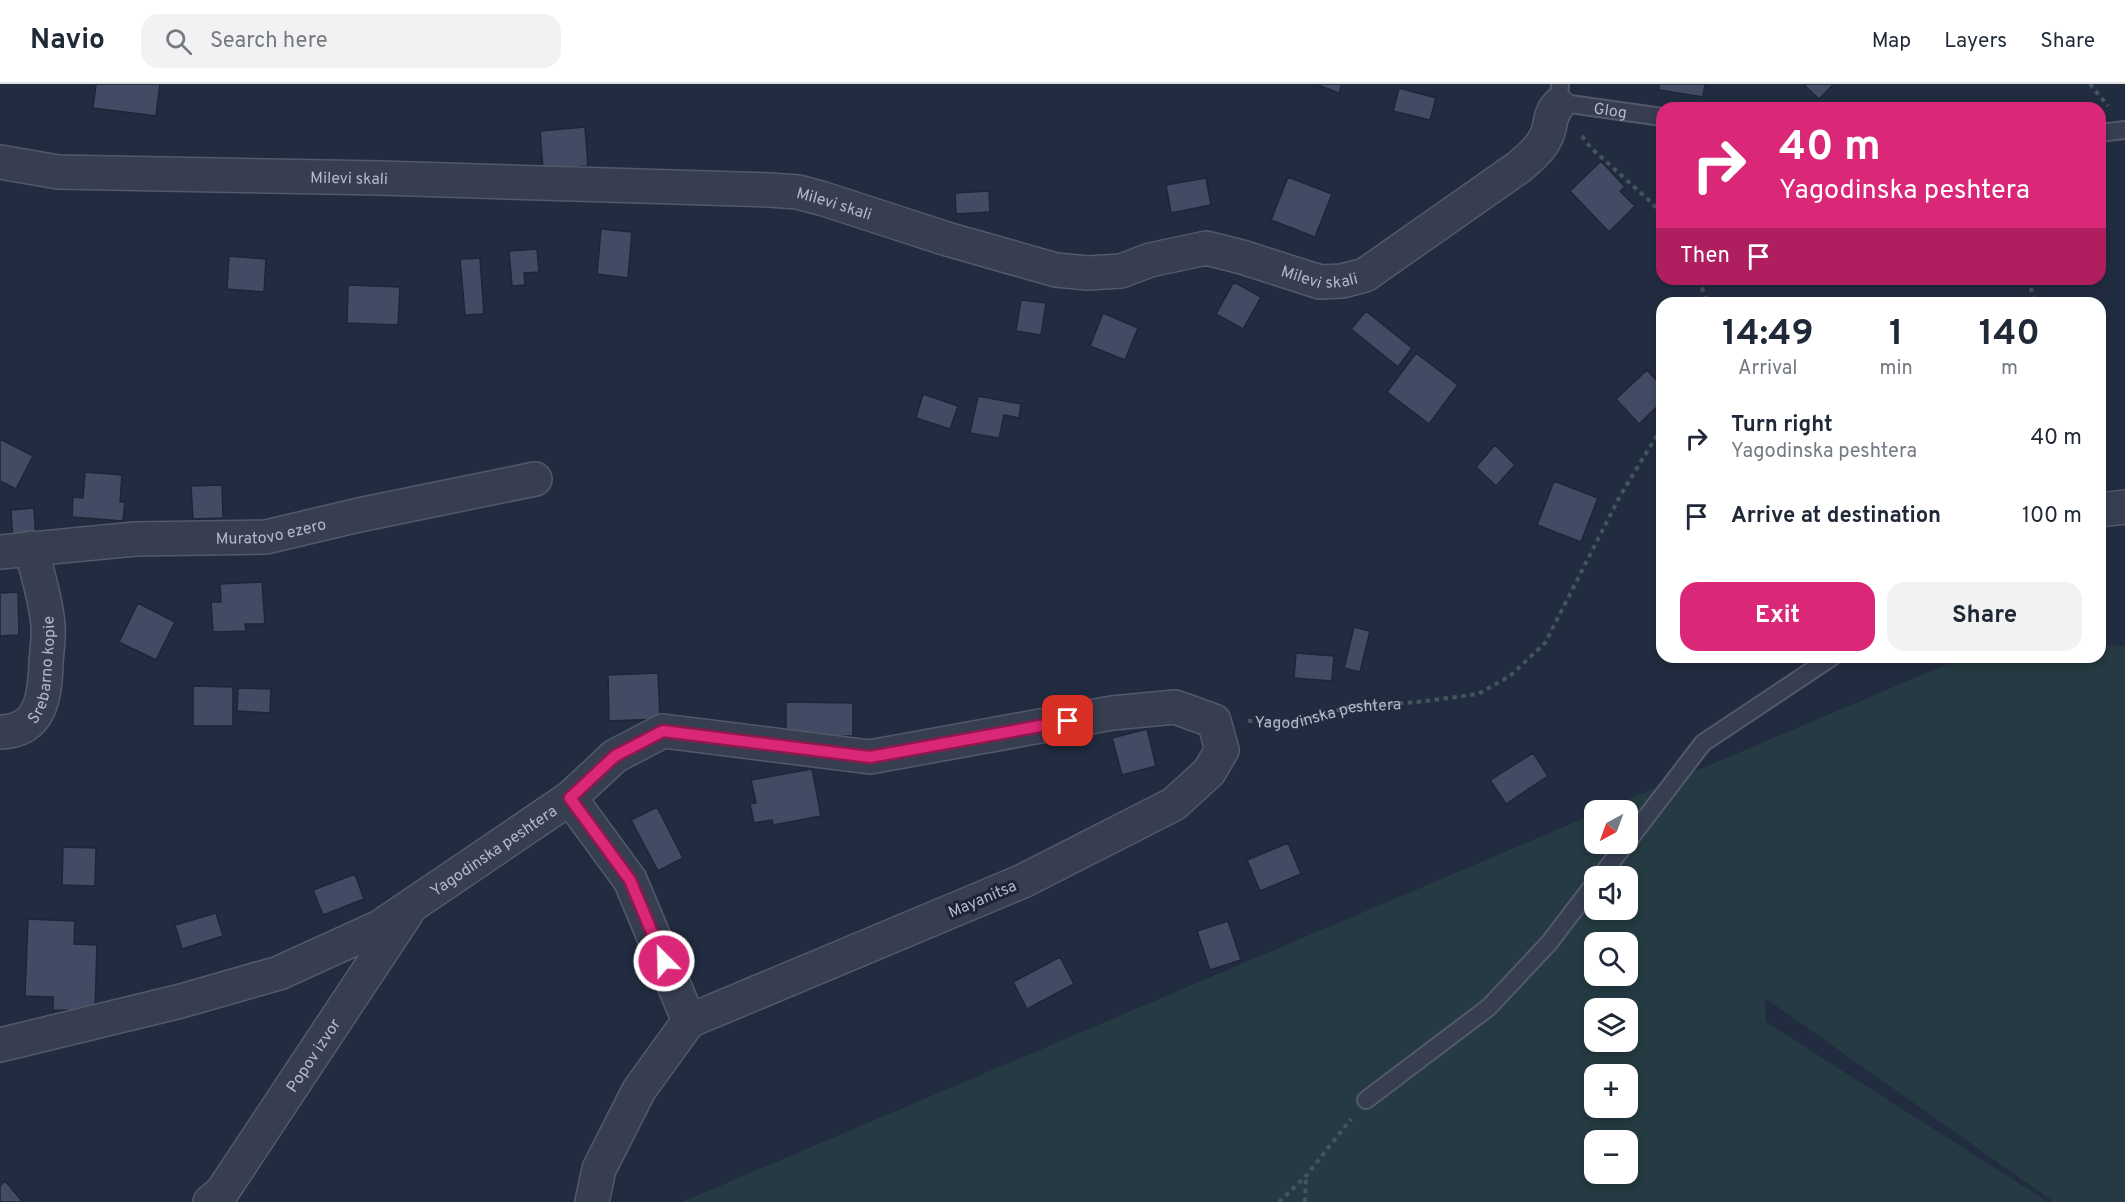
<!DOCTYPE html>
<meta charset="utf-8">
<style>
:root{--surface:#fff;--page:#f2f2f3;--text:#1f2937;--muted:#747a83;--line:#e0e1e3;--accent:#db2777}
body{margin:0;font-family:Overpass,sans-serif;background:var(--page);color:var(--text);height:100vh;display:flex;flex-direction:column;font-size:22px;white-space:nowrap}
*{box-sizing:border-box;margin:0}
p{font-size:20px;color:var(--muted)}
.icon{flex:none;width:33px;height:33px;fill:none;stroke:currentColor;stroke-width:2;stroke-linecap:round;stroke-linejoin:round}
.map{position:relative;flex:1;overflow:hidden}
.side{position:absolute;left:1656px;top:213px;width:450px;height:366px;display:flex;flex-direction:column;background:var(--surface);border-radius:18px;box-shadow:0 3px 9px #0003}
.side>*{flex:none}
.banner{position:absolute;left:1656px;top:18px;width:450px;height:183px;border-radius:18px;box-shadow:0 3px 9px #0003;background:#db2777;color:#fff;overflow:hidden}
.needle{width:39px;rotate:221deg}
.controls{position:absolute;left:1584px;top:716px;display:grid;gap:12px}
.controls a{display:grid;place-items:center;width:54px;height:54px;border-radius:12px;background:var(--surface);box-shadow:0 3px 9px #0003;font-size:30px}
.pin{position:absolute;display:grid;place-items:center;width:51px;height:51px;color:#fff;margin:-26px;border-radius:12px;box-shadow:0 3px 9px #0006}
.me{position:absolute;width:66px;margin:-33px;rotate:337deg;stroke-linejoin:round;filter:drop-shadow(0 0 4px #0008)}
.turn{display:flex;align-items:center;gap:21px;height:126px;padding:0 24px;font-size:27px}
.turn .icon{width:78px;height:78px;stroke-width:2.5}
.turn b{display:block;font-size:42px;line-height:51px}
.then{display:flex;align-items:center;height:57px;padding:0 24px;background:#0003;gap:12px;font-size:22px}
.eta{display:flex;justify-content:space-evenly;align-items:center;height:102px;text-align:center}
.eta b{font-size:36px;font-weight:700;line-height:42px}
.cta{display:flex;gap:12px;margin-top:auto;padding:12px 24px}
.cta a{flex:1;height:69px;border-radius:18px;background:var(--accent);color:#fff;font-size:24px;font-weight:700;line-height:69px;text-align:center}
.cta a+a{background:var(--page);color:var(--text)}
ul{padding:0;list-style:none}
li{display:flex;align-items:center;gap:18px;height:78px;padding:0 24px}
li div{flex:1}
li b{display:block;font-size:22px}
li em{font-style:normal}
header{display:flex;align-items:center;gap:36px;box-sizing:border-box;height:84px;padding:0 30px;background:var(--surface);border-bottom:2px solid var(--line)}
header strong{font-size:28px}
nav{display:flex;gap:33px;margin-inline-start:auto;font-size:21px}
.search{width:420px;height:54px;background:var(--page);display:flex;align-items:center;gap:15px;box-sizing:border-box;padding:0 21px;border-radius:18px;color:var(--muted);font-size:22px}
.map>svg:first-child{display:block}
.green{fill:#253a42;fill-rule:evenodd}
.building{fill:#414b63;stroke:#1e2537;stroke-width:1.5}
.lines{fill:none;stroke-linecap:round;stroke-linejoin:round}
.service-casing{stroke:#52596b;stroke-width:20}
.minor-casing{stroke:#52596b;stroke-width:36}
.path{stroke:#40565b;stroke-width:4;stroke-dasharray:4.5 4.5;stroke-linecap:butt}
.service{stroke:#373e50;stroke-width:16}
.minor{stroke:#373e50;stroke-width:33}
.route-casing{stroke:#8e194d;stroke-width:15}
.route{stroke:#db2777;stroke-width:10}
.labels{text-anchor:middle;stroke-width:6;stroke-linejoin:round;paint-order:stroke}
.street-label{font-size:16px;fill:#b3b9cb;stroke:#1c2335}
</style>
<header>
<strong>Navio</strong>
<div class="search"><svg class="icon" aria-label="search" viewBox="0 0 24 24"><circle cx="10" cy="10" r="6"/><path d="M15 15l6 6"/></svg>Search here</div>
<nav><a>Map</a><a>Layers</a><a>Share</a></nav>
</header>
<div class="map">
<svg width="2125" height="1118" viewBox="0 0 2125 1118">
<rect width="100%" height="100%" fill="#222c41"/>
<path class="green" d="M2100,561L2125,562V1118H2054L1765,914L1766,938L2048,1118H682L1594,730V759H1628V726H1604L1964,573H2100ZM1594,792H1628V825H1594ZM1594,858H1628V891H1594ZM1594,924H1628V957H1594ZM1594,990H1628V1023H1594ZM1594,1056H1628V1089H1594Z"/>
<path class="building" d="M96,0H160L156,32L93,24Z
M1315,0H1342L1339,9Z
M1659,0H1705L1703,13L1659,6Z
M1803,0H1834L1819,15Z
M1399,4L1436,14L1430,36L1393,27Z
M585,43L588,82L543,85L540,47Z
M1601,77L1625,103L1620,107L1635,122L1609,148L1570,107Z
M1288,93L1332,110L1315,153L1271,136Z
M1206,94L1211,121L1171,129L1166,101Z
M989,107L990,128L956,130L955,109Z
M601,145L632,148L628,194L597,190Z
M537,165L539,188L524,189L525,201L512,202L509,167Z
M229,172L266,175L264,208L227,205Z
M480,174L484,230L465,231L460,175Z
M1234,198L1261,213L1243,245L1216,230Z
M348,201L400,203L398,241L347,239Z
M1021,216L1046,219L1041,251L1016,247Z
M1366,227L1412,264L1398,283L1351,245Z
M1103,229L1138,244L1125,276L1090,262Z
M1416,269L1458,301L1429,340L1387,308Z
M1647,286L1662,302V318L1639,340L1616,315Z
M923,310L958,322L950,345L916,334Z
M978,312L1021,320L1019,334L1004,331L999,354L970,349Z
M0,355L33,372L16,405L0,397Z
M1495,361L1515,381L1496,402L1476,383Z
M85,388L122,391L120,418H125L123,437L72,433L73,413L83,414Z
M1554,397L1598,414L1581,458L1537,441Z
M222,401L223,434L193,435L191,402Z
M34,424L36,456L13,458L11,426Z
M262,498L265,540H245L246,547L213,548L211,518H221L220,500Z
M18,508L19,551L0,552V509Z
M138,519L175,538L156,576L119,558Z
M1354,543L1370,547L1360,588L1344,584Z
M1296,569L1334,572L1332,597L1294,594Z
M658,589L660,635L609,637L608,591Z
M193,602L233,603V642H193Z
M238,604L271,605L270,629L237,627Z
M786,618L853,619V652H786Z
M1147,645L1156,682L1122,691L1112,654Z
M1533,669L1548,692L1506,720L1490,696Z
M812,685L821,732L773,741L772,736L754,739L750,720L756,719L751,696Z
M657,723L683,774L658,787L631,736Z
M1288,759L1301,790L1260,807L1247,776Z
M63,763L96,764L95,802L62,801Z
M355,790L364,815L323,831L313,806Z
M216,829L223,852L182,865L175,841Z
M28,835L75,837L74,860L97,861L95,927L53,926V913L25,912Z
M1228,837L1241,876L1210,886L1197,847Z
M1060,873L1074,900L1027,925L1013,898Z
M5,1097L23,1118H0V1102Z"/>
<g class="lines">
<defs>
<g id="service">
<path id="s2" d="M1560,0L1558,21L1570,20L1662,33"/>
<path d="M2100,49L2125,46"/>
<path d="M1628,757L1703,659L1832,573"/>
<path d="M1601,792L1626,759"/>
<path d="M1366,1016L1489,923L1549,859L1594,800"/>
</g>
<g id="minor">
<path id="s3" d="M0,78L58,88L381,94L769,106L798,108L824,115L947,155L1056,186L1088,189L1121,187L1150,176L1206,164L1242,173L1320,198L1342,197L1365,191L1519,83C1529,74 1540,66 1546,53C1552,41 1548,33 1558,21"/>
<path d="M2100,426L2125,423"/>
<path id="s4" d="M0,468L135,455L266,453L359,431L535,395"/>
<path id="s5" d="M0,648C42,647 45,611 46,578C47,566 49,553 48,541C46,515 37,489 31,464"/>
<path d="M570,714L630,796L689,937L639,1006L599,1085L592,1118"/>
<path id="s6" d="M0,961L181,917L279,889L380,843L570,714L615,672L663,647L870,673L1112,629L1175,623L1214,637L1222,666L1209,688L1174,720L1023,797L689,937"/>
<path id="s7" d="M210,1118L222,1108L406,830"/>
</g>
</defs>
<use href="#service" class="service-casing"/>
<use href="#minor" class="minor-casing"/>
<g class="path">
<path d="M2090,0L2108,22"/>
<path d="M1582,52L1590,63L1653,120L1662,131"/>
<path d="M1699,195L1707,219"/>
<path d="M2029,195L2034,219"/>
<path id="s1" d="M1248,637L1295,638L1353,622L1418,618L1478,610L1510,592L1545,559L1620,412L1662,343"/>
<path d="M1279,1118L1306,1092L1351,1035"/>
<path d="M1305,1118L1306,1092"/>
</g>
<use href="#service" class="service"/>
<use href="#minor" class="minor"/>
</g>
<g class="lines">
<defs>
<path id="route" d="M664,877L630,796L570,714L615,672L663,647L870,673L1068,637"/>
</defs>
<use href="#route" class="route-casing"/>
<use href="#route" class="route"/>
</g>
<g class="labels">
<g class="street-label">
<text dy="6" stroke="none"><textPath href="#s2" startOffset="74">Glog</textPath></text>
<text dy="6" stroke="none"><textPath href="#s3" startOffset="350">Milevi skali</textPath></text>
<text dy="6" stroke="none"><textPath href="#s3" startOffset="837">Milevi skali</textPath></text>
<text dy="6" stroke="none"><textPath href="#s3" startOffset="1340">Milevi skali</textPath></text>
<text dy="6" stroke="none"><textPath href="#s4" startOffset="272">Muratovo ezero</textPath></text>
<text dy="6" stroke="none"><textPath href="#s5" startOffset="87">Srebarno kopie</textPath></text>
<text dy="6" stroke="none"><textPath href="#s1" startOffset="81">Yagodinska peshtera</textPath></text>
<text dy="6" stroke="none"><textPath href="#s6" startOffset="536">Yagodinska peshtera</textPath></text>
<text transform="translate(982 814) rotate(-23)" y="6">Mayanitsa</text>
<text dy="6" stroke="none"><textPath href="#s7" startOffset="180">Popov izvor</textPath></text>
</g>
</g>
</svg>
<div class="controls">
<a><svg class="needle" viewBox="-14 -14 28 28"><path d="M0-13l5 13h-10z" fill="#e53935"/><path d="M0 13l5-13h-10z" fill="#747a83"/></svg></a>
<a><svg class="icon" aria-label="sound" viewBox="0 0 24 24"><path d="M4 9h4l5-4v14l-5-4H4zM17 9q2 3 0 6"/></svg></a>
<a><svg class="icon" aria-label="search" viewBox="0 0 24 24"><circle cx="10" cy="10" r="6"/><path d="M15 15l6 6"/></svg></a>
<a><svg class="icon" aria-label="layers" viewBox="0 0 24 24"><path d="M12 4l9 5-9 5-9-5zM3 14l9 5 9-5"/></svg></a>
<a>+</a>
<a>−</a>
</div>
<div class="pin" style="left:1068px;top:637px;background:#d93025"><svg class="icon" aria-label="arrive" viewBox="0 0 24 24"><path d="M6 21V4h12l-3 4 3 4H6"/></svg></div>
<svg class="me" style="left:664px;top:877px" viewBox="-20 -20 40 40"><circle r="17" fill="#db2777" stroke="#fff" stroke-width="3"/><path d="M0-11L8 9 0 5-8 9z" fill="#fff"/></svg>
<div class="banner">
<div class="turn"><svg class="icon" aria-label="right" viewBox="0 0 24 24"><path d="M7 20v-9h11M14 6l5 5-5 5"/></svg><div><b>40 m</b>Yagodinska peshtera</div></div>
<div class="then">Then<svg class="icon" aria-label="arrive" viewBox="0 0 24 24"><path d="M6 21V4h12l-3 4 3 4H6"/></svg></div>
</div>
<section class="side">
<div class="eta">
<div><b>14:49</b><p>Arrival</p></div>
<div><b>1</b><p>min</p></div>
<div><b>140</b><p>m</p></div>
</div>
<ul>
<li><svg class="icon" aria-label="right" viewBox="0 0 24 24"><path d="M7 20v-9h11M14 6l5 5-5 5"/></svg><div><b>Turn right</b><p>Yagodinska peshtera</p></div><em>40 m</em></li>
<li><svg class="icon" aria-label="arrive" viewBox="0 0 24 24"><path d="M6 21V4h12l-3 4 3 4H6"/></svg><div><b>Arrive at destination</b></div><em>100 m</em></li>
</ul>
<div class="cta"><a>Exit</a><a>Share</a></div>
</section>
</div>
